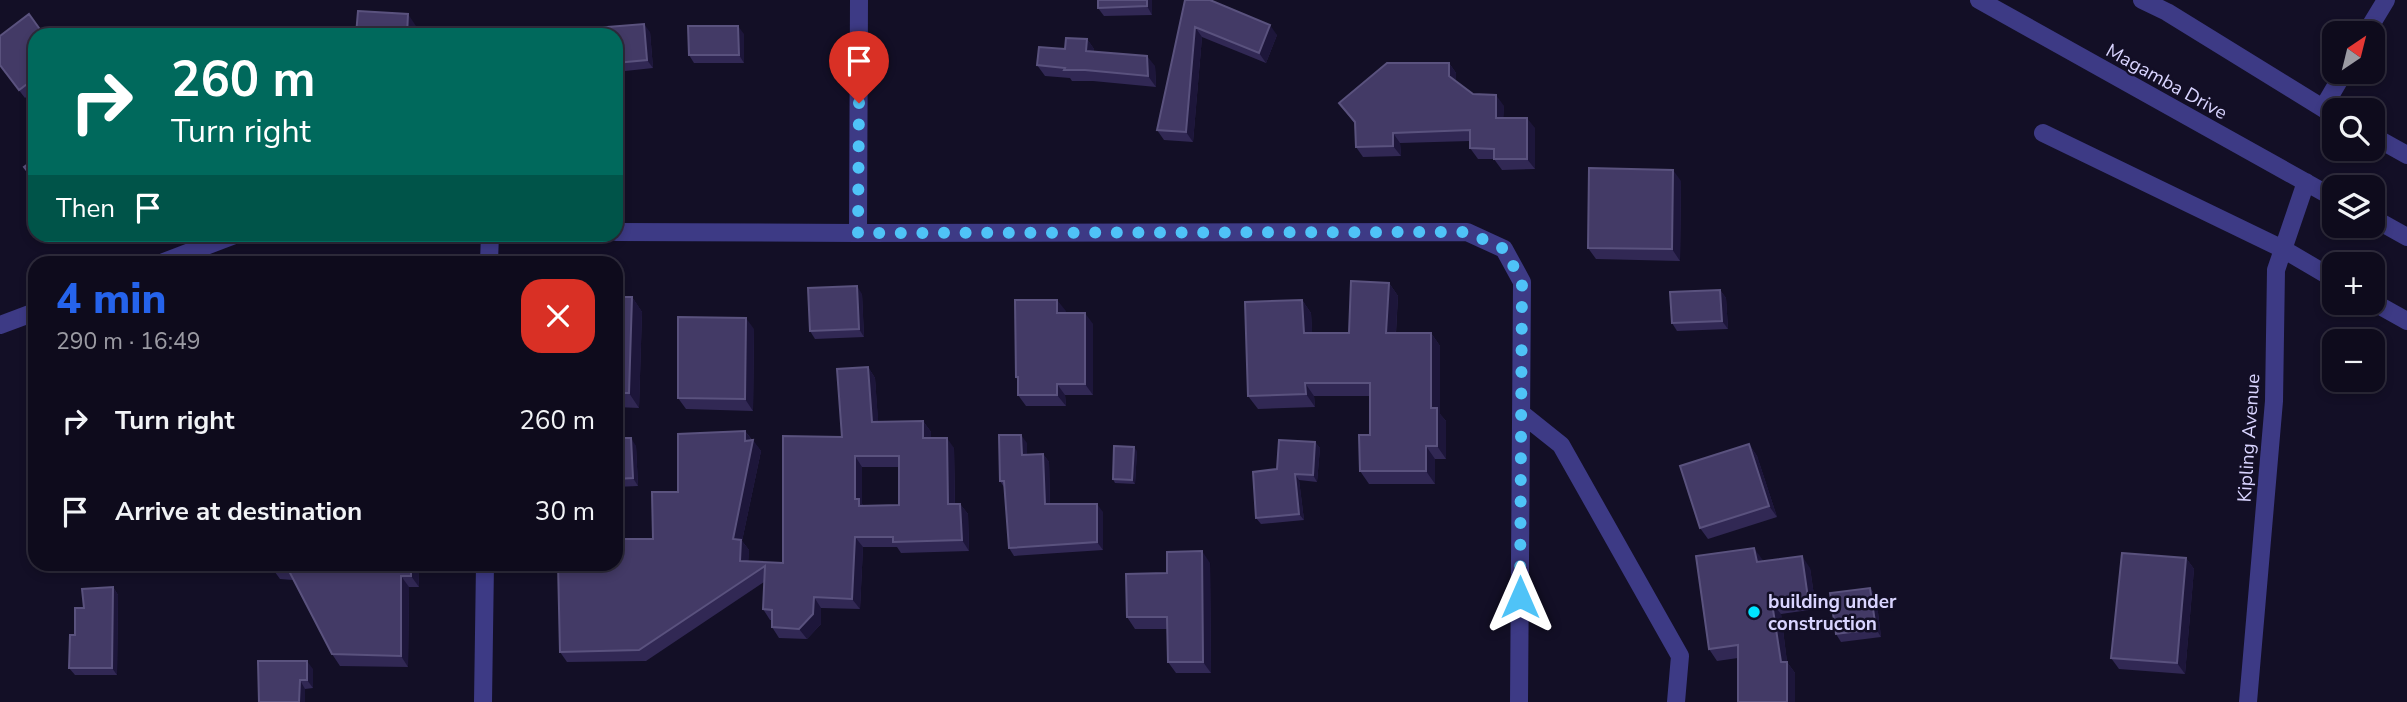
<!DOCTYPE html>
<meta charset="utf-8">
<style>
:root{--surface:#0e0b1c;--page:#171425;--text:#f1f3f6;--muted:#9b9ba3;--line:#2e2b3b;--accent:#2563eb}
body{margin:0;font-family:"Nunito Sans",sans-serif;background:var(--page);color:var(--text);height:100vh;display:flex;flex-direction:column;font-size:26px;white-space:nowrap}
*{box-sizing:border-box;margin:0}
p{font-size:23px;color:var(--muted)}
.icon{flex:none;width:38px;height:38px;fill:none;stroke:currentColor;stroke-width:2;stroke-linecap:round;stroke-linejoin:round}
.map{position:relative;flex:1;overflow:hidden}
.panel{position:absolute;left:28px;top:256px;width:595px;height:315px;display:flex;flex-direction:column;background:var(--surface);border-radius:21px;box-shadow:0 4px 10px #0003,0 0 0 2px var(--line)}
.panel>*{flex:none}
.hud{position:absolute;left:28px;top:28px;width:595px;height:214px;border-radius:21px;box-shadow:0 4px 10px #0003,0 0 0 2px var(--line);background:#00695c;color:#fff;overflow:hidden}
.needle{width:46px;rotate:35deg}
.buttons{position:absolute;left:2322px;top:21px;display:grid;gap:14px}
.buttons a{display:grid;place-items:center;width:63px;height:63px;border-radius:14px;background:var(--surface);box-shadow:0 4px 10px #0003,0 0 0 2px var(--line);font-size:35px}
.pin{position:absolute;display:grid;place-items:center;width:60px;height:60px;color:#fff;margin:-72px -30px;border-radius:50% 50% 50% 0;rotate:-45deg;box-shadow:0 0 7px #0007}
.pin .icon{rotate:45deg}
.me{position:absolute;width:77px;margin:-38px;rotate:0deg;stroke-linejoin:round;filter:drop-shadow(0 0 5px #0008)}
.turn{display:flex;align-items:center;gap:24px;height:147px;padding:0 28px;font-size:32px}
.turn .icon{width:91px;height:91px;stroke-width:2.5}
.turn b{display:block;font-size:49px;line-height:60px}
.then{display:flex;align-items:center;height:66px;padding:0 28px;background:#0003;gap:14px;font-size:26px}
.round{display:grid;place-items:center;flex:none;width:74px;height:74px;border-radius:21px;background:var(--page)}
.headline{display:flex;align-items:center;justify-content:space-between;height:119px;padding:0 28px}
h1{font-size:42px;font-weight:800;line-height:52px;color:var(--accent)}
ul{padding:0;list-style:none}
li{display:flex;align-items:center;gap:21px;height:91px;padding:0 28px}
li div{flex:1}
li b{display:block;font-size:26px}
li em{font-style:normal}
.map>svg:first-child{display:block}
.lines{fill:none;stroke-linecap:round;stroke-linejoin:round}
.minor{stroke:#3d3a85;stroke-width:18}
.wall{fill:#312854;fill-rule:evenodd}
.shaded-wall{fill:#1d163a}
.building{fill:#433a66;stroke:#5a527e;stroke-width:2;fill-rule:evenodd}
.route{stroke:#4fc3f7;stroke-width:12;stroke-dasharray:0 21.6}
.poi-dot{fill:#00e5ff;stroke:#130f26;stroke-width:2.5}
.labels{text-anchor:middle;stroke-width:5;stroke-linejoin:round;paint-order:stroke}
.street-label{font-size:19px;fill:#d9d4ff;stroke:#130f26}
.poi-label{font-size:19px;font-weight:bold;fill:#d9d4ff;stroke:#130f26;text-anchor:start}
</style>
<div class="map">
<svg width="2407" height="702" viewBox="0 0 2407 702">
<rect width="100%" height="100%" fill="#130f26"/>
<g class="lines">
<path class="minor" d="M859,0L858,233L1467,232L1504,249L1522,282L1519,702
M1979,0L2334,198
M2142,0L2167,12L2334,115
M2366,33L2386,0
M2323,108L2344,72
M2043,133L2283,249L2334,279
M2373,136L2407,155
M2373,218L2407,237
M616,232L858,233
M164,262L237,234
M489,262L490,234
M2373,302L2407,321
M0,325L35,312
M1521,413L1561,445L1680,656L1676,702
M483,702L485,564
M2248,702L2274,401L2276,270L2306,182"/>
</g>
<path class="wall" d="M1152,0V15L1104,16L1098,8Z
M1185,0L1277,35L1266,63L1202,37L1193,142L1164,140L1157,130Z
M650,32L653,68L616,72V35Z
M744,34V63H694L689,55Z
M35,35V90L25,98L0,66Z
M1087,39L1094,49V51L1155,66L1156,87L1093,81H1072L1070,78L1045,76L1037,65L1065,49Z
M1449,63L1456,73V82L1473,94L1504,106L1503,118L1535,128V169L1502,170L1494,159H1478L1470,148V141L1400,143L1401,156L1363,157L1356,147L1355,124L1339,103Z
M1681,181L1680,261L1596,259L1588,248Z
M1389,283L1398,296L1396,333H1431L1440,346V414L1446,421V459H1435V484H1369L1360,471L1370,435V396H1314L1315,407L1258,409L1248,396L1302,300L1311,313L1312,333H1349Z
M1720,290L1726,298L1728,329L1677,331L1672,323Z
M862,294L864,337L815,339L810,331Z
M616,297H632L642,312L639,408L616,407Z
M1057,300L1066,313L1093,324V395H1065L1066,406H1026L1018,395V381L1016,377Z
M754,329L753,411L686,409L678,398Z
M868,367L875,378L878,422L923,421L931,432V438L954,448L955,504H960L968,514L969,551L901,553L897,547H863L860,609L821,608V624L807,639L779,638L772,627V620H770L763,609L764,582L646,661L567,662L560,652L653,539L678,492L745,431L761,451L742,541L749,550L748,562L783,563L842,437ZM862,467H899V505L864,506L862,504Z
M616,438L636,446L638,486L616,487Z
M1315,442L1320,448L1317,482L1299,480L1304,520L1261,524L1256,518L1277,469Z
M1027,443V455L1043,454L1049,462L1050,504L1103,512V550L1014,556L1009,548L1004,487L1000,481Z
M1749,444L1757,456L1777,517L1708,539L1700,528Z
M1137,451L1135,484L1115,483L1113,479Z
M2186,558L2194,569L2185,674L2119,669L2111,658Z
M1762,559L1763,562L1810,568L1816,609L1781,614L1787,662L1795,673V702H1738V658L1717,661L1709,649Z
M1210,563L1211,673H1176L1168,662L1167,629H1135L1127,617L1167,573Z
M418,564L419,587H409L408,667L340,666L332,654L293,580L280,579L272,568Z
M113,587L118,595L117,675H75L69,668L75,635L84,608Z
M1870,588L1876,596L1881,637L1841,642L1836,634Z
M313,669V688L305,689L259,702Z"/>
<path class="shaded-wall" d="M1147,0H1152V15L1147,6Z
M408,14L416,26V35H407Z
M644,24L650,32L653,68L647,60Z
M1270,25L1277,35L1266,63L1259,53Z
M738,26L744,34V63L739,55Z
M1195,27L1202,37L1193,142L1186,132Z
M1087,39L1094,49L1093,61L1086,51Z
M1147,56L1155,66L1156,87L1148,76Z
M1449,63L1456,73V87L1449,76Z
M1496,95L1504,106L1503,128L1496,118Z
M1527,118L1535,128V169L1527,159Z
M1393,133L1400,143L1401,156L1393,146Z
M1673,170L1681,181L1680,261L1672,249Z
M1389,283L1398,296L1395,346L1386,333Z
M857,286L862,294L864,337L859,329Z
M1720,290L1726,298L1728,329L1722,321Z
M632,297L642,312L639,408L629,393Z
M1057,300L1066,311L1065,324L1057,313Z
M1302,300L1311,313L1313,346L1304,333Z
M1085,313L1093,324V395L1085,384Z
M746,318L754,329L753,411L745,399Z
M1431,333L1440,346V414L1446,421V459L1437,446L1431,408Z
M868,367L875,378L879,432L872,422Z
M1305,383L1314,396L1315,407L1306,394Z
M1057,384L1065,395L1066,406L1057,395Z
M923,421L931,432V449L923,438Z
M745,431L753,442V440L761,451L742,541L749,550L748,572L740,561L733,539L745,441Z
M1021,435L1027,443V463L1022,455Z
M631,438L636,446L638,486L633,478Z
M947,438L954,448L955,515L948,504Z
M1315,442L1320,448L1317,482L1313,475Z
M1749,444L1757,456L1777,517L1769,506Z
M1426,446L1435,459V484L1426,471Z
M1134,447L1137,451L1135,484L1132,480Z
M1043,454L1049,462L1050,512L1045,504Z
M855,456L862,467V504L866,510L859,506L855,499Z
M1295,474L1299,480L1304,520L1299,514Z
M960,504L968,514L969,551L962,540Z
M1097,504L1103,512V550L1097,542Z
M855,537L863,547L860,609L852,599Z
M1754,548L1762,559L1765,574L1757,562Z
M1202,551L1210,563L1211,673L1203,662Z
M1802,556L1810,568L1816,609L1808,598Z
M2186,558L2194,569L2185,674L2177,663Z
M411,564H418L419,587L411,576Z
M401,576L409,587L408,667L401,656Z
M113,587L118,595L117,675L112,668Z
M1870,588L1876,596L1881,637L1876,629Z
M814,597L821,608V624L807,639L799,629Z
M1772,603L1781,614L1787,662L1795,673V702H1787Z
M307,661L313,669V688L307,680Z
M300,680L305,689V702H299Z"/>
<path class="building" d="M1098,0H1147V6L1098,8Z
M1185,0H1210L1270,25L1259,53L1195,27L1186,132L1157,130Z
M358,11L408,14L407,35H356Z
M29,14L44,35H35V78L19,90L0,65V36Z
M644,24L647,60L616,63V35H583V29Z
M688,26H738L739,55H689Z
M1066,38L1087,39L1086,51L1147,56L1148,76L1085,70H1064L1065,68L1037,65L1039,47L1065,49Z
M1387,63H1449V76L1473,94L1496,95V118H1527V159H1494V149L1470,148V130L1393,133V146L1356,147L1355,122L1339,103Z
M35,159V181L24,167Z
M1589,168L1673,170L1672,249L1588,248Z
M1351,281L1389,283L1386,333H1431V408H1437V446H1426V471H1360L1359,435H1370V383H1305L1306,394L1248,396L1245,302L1302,300L1304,333H1349Z
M857,286L859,329L810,331L808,288Z
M1720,290L1722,321L1672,323L1670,292Z
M616,297H632L629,393H616Z
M1015,300H1057V313H1085V384H1057V395H1018V377H1016Z
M678,317L746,318L745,399L678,398Z
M868,367L872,422L923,421V438H947L948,504H960L962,540L893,542V537H855L852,599L814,597L813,614L799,629L772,627V610L763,609L765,566L639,650L560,652L558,564H616V539H653L652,492H678V434L745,431V441L753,440L733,539L741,540L740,561L783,563V436L842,437L837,369ZM855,456H899V505L859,506V499H855Z
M999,435H1021L1022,455L1043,454L1045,504H1097V542L1009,548L1004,481H1000Z
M616,438H631L633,478L616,479Z
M1279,440L1315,442L1313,475L1295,474L1299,514L1256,518L1253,472L1277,469Z
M1749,444L1769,506L1700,528L1680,466Z
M1114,446L1134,447L1132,480L1113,479Z
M1754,548L1757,562L1802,556L1808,598L1772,603L1781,662H1787V702H1738V645L1709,649L1696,556Z
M1202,551L1203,662H1168L1167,617H1127L1126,574L1167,573V552Z
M2122,553L2186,558L2177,663L2111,658Z
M272,564H411V576H401V656L332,654L288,569L272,568Z
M113,587L112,668H69L70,635H75V608H84L82,589Z
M1870,588L1876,629L1836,634L1830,593Z
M258,661H307V680H300L299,702H259Z"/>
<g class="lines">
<path class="route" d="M859,103L858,233L1467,232L1504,249L1522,282L1520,597"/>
</g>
<circle class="poi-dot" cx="1754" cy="612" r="7"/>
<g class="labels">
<g class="street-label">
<text transform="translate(2167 81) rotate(29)" y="7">Magamba Drive</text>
<text transform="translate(2248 438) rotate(-86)" y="7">Kipling Avenue</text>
</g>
<g class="poi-label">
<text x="1768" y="608">building under<tspan x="1768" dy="22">construction</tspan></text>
</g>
</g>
</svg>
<div class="buttons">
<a><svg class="needle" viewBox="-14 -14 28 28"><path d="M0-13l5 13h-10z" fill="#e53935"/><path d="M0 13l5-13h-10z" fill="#9b9ba3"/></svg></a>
<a><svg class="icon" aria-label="search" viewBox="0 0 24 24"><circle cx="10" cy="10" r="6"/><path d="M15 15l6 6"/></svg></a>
<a><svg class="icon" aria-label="layers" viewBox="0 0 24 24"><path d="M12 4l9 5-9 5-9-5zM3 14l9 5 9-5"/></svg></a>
<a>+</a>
<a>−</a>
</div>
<div class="pin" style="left:859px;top:103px;background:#d93025"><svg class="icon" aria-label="arrive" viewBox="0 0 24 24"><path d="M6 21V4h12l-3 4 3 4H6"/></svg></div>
<svg class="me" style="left:1520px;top:597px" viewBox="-20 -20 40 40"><path d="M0-17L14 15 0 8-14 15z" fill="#4fc3f7" stroke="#fff" stroke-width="4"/></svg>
<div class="hud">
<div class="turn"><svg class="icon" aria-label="right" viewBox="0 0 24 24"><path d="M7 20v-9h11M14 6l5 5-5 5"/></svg><div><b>260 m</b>Turn right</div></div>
<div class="then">Then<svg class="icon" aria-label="arrive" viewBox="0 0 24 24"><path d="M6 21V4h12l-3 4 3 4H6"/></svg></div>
</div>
<section class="panel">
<div class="headline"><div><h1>4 min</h1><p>290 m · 16:49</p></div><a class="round" style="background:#d93025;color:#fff"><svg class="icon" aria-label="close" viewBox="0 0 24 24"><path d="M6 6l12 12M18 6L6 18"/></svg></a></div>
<ul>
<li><svg class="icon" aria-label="right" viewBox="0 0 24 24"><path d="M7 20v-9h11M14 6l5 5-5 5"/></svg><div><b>Turn right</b></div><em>260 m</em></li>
<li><svg class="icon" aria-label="arrive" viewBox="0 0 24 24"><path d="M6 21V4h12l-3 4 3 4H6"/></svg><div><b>Arrive at destination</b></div><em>30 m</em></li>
</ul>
</section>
</div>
